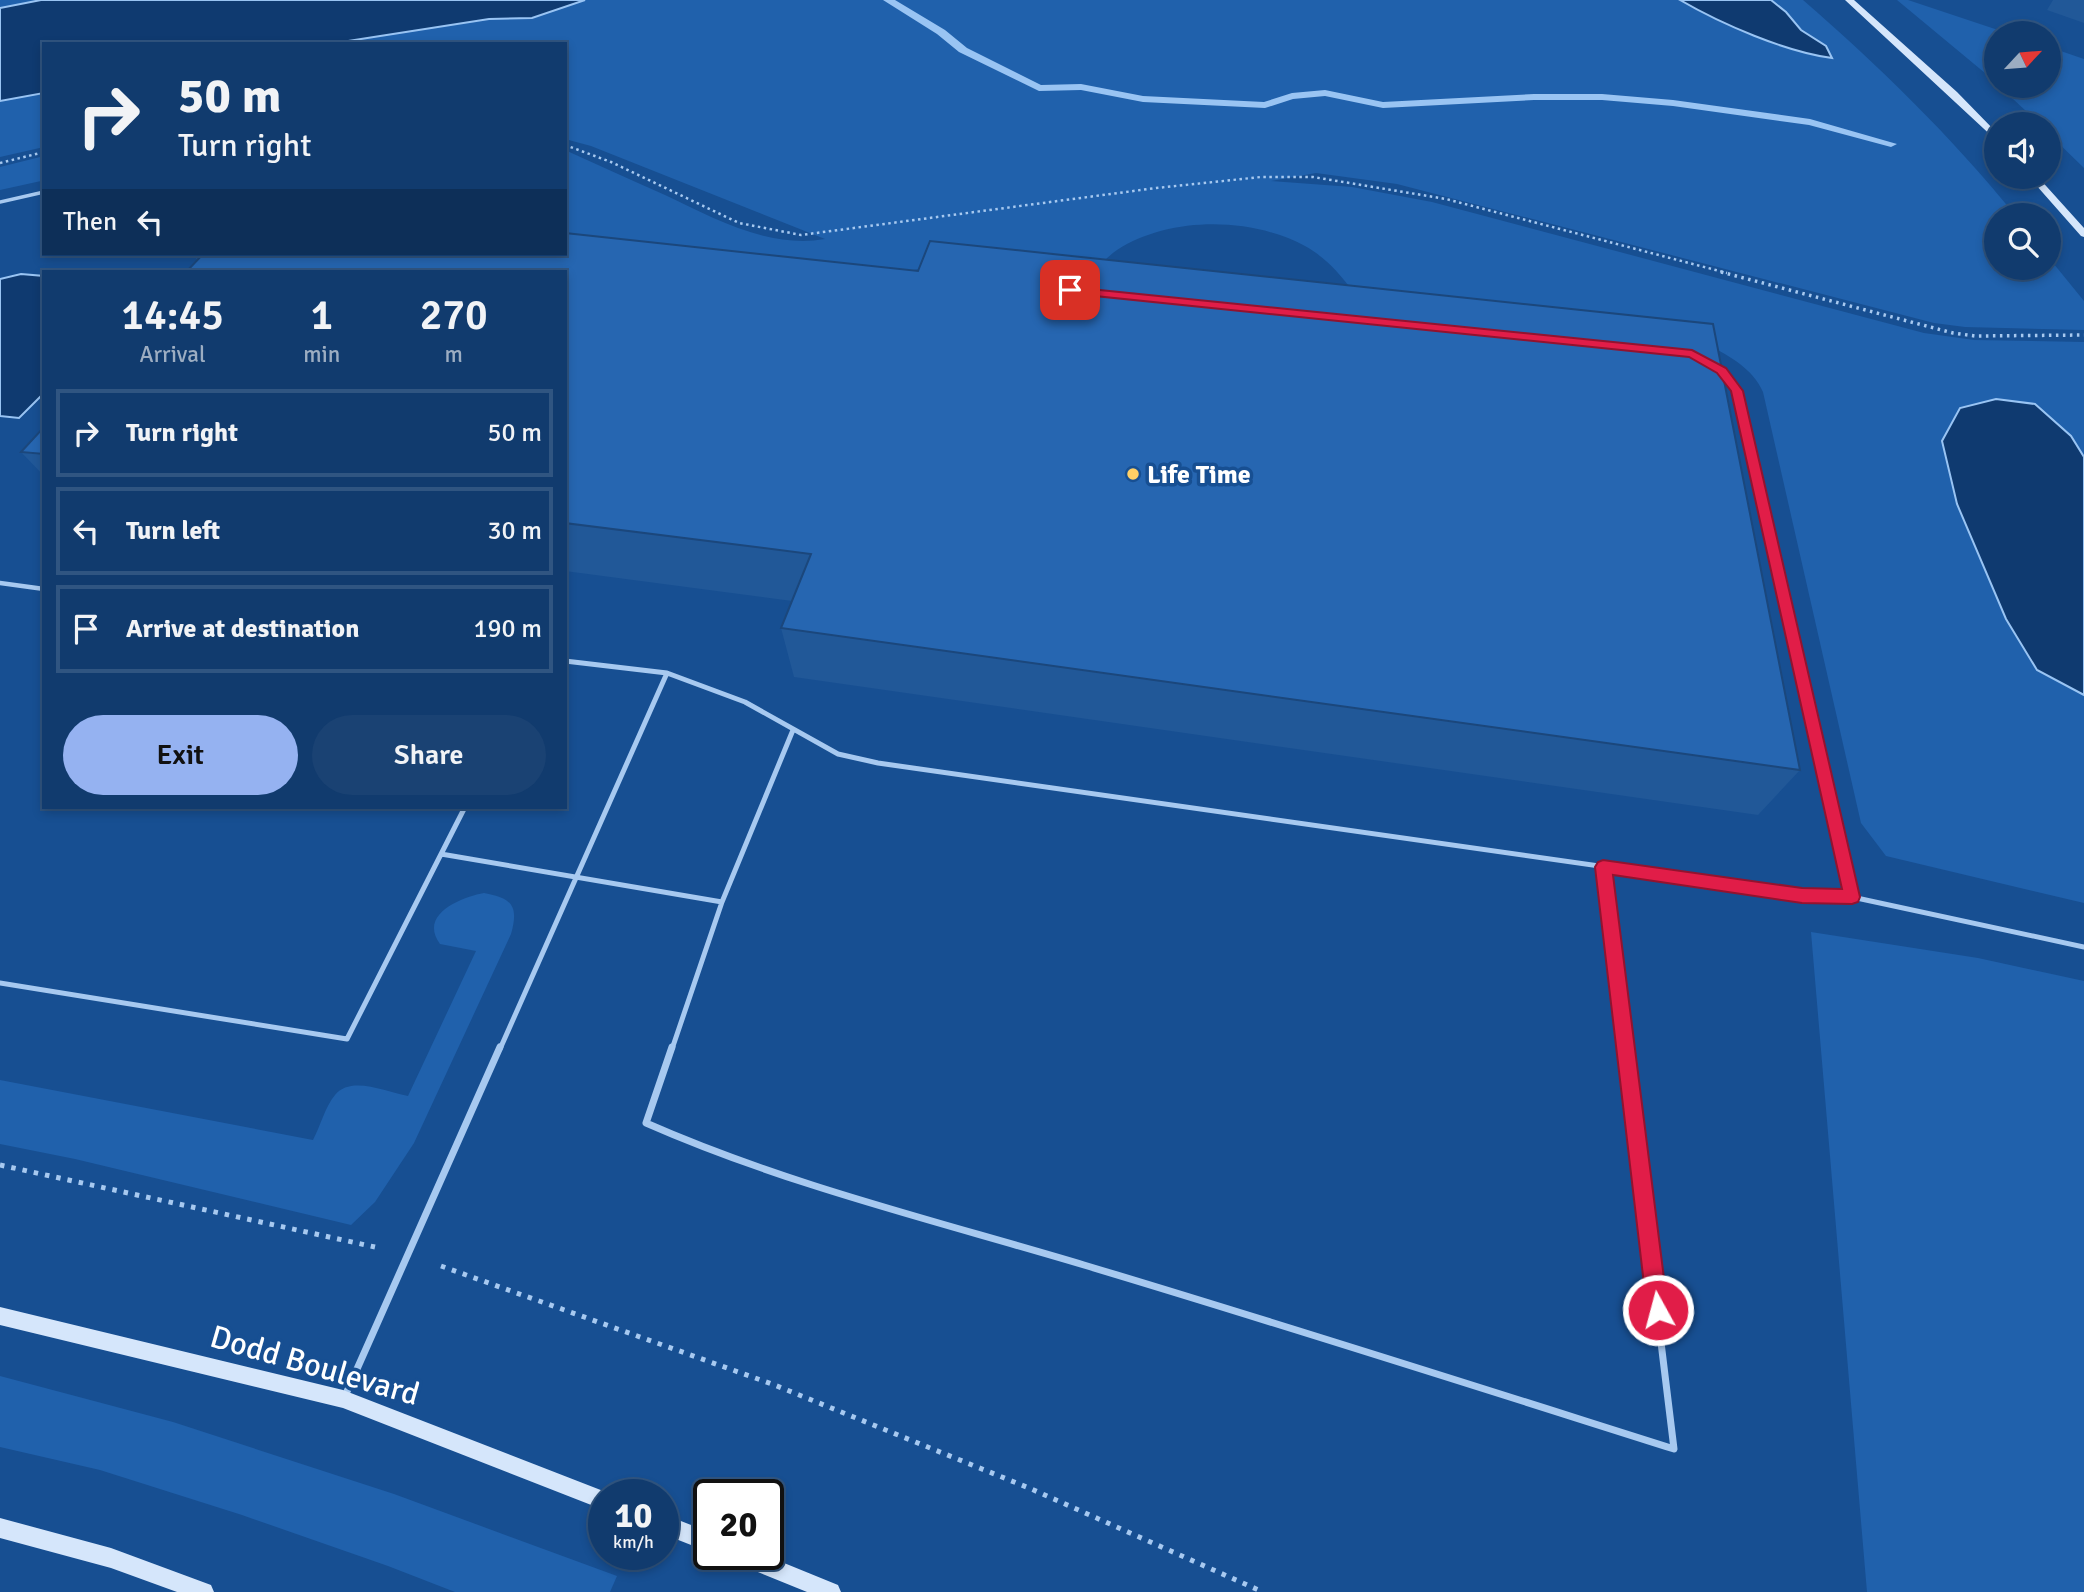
<!DOCTYPE html>
<style>
:root{--surface:#113b6e;--page:#1a4273;--text:#f1f3f6;--muted:#9cadc2;--line:#305581;--accent:#95b2f1}
body{margin:0;font-family:Signika,sans-serif;background:var(--page);color:var(--text);height:100vh;display:flex;flex-direction:column;font-size:26px;white-space:nowrap}
*{box-sizing:border-box;margin:0}
p{font-size:23px;color:var(--muted)}
.icon{flex:none;width:38px;height:38px;fill:none;stroke:currentColor;stroke-width:2;stroke-linecap:round;stroke-linejoin:round}
.map{position:relative;flex:1;overflow:hidden}
.panel{position:absolute;left:42px;top:270px;width:525px;height:539px;display:flex;flex-direction:column;background:var(--surface);border-radius:0px;box-shadow:0 4px 10px #0003,0 0 0 2px var(--line)}
.panel>*{flex:none}
.guide{position:absolute;left:42px;top:42px;width:525px;height:214px;border-radius:0px;box-shadow:0 4px 10px #0003,0 0 0 2px var(--line);background:#113b6e;color:var(--text);overflow:hidden}
.needle{width:46px;rotate:64deg}
.buttons{position:absolute;left:1984px;top:21px;display:grid;gap:14px}
.buttons a{display:grid;place-items:center;width:77px;height:77px;border-radius:50%;background:var(--surface);box-shadow:0 4px 10px #0003,0 0 0 2px var(--line);font-size:35px}
.speed{position:absolute;left:588px;top:1479px;display:flex;gap:14px;font-size:35px;font-weight:700;text-align:center}
.speed>*{display:grid;place-content:center;width:91px;height:91px;border-radius:50%;background:var(--surface);box-shadow:0 4px 10px #0003,0 0 0 2px var(--line);line-height:1}
.speed small{font-size:18px;font-weight:400}
.speed .limit{border:4px solid #111;border-radius:10px;background:#fff;color:#111}
.pin{position:absolute;display:grid;place-items:center;width:60px;height:60px;color:#fff;margin:-30px;border-radius:14px;box-shadow:0 4px 10px #0006}
.me{position:absolute;width:77px;margin:-38px;rotate:353deg;stroke-linejoin:round;filter:drop-shadow(0 0 5px #0008)}
.turn{display:flex;align-items:center;gap:24px;height:147px;padding:0 21px;font-size:32px}
.turn .icon{width:91px;height:91px;stroke-width:2.5}
.turn b{display:block;font-size:49px;line-height:60px}
.then{display:flex;align-items:center;height:66px;padding:0 21px;background:#0003;gap:14px;font-size:26px}
.eta{display:flex;justify-content:space-evenly;align-items:center;height:119px;text-align:center}
.eta b{font-size:42px;font-weight:600;line-height:49px}
.cta{display:flex;gap:14px;margin-top:auto;padding:14px 21px}
.cta a{flex:1;height:80px;border-radius:42px;background:var(--accent);color:#111;font-size:28px;font-weight:600;line-height:80px;text-align:center}
.cta a+a{background:var(--page);color:var(--text)}
ul{padding:0;list-style:none}
li{display:flex;align-items:center;gap:21px;height:88px;margin:0 14px 10px;padding:0 7px;border:4px solid var(--line);border-radius:0px}
li div{flex:1}
li b{display:block;font-size:26px}
li em{font-style:normal}
.map>svg:first-child{display:block}
.green{fill:#2061ac}
.water{fill:#0f3a70;stroke:#99c4f3;stroke-width:2}
.lines{fill:none;stroke-linecap:round;stroke-linejoin:round}
.stream{fill:#99c4f3;fill-rule:evenodd}
.path-far2{stroke:#a7c9f0;stroke-width:2.5;stroke-dasharray:2.5 3.5;stroke-linecap:butt}
.path-far1{stroke:#a7c9f0;stroke-width:3.5;stroke-dasharray:2.5 4.5;stroke-linecap:butt}
.path{stroke:#a7c9f0;stroke-width:5;stroke-dasharray:4.5 7;stroke-linecap:butt}
.lane-far3{stroke:#a7c9f0;stroke-width:3.5}
.lane-far2{stroke:#a7c9f0;stroke-width:4.5}
.lane-far1{stroke:#a7c9f0;stroke-width:5}
.lane{stroke:#a7c9f0;stroke-width:7}
.secondary{fill:#d5e6fb;fill-rule:evenodd}
.wall{fill:#215898}
.building{fill:#2666b1;stroke:#1b477c;stroke-width:2}
.route{fill:#e11d48;stroke:#92132f;stroke-width:2}
.poi-dot{fill:#ffd066;stroke:#174f92;stroke-width:2.5}
.labels{text-anchor:middle;stroke-width:7;stroke-linejoin:round;paint-order:stroke}
.poi-label{font-size:26px;font-weight:bold;fill:#fff;stroke:#174f92;text-anchor:start}
.near-street-label{font-size:32px;fill:#fff;stroke:#174f92}
</style>
<div class="map">
<svg width="2084" height="1592" viewBox="0 0 2084 1592">
<rect width="100%" height="100%" fill="#174f92"/>
<path class="green" d="M0,0H1803C1878,65 1952,137 2015,215H1997V268H2049V258L2084,301V330L1965,327L1934,323L1397,184L1316,173L1271,181L1352,187L1432,202L1924,333L1974,340L2084,342V457L2071,436L2037,670L2084,695V903L1886,856L1861,823L1763,392C1753,369 1730,356 1708,345L1352,290C1339,273 1325,257 1305,246C1251,217 1170,216 1117,250C1110,255 1103,262 1097,267L920,269L860,278L565,236V150C598,165 631,180 665,195C713,218 769,249 825,239L591,146L565,139V44H44V147L0,157Z
M1897,0H1908L2007,33H1997V83Z
M2049,47L2084,59V168L2049,134V124H2040L1999,86H2049Z
M44,156V177L41,181L0,190V167Z
M484,893C512,898 519,906 511,934L414,1143L375,1202L351,1225L75,1159L0,1144V1080L313,1140C320,1127 325,1107 335,1095C351,1075 386,1092 408,1096L476,951L440,944C418,914 462,897 484,893Z
M1811,932L1978,958L2084,981V1592H1867Z
M0,1376L173,1422L394,1494L617,1576L610,1592H455L388,1566L242,1515L100,1470L0,1447Z"/>
<path class="water" d="M41,0H585L532,18L489,19L329,44H44V93L0,101V8Z
M1680,0H1771L1786,12L1801,30L1826,46L1832,58C1786,52 1721,24 1680,0Z
M21,274L44,276V393L19,418L0,416V279Z
M1996,399L2035,404L2071,436L2084,457V695L2037,670L2006,619L1957,504L1942,441L1960,408Z"/>
<g class="lines">
<path class="stream" d="M883,0H895L945,30L967,48L1041,85L1081,84L1143,96L1264,102L1292,93L1325,90L1383,102L1534,94H1602L1673,100L1810,119L1897,144L1891,147L1809,125L1673,106L1602,100H1534L1383,108L1325,96L1293,99L1265,108L1143,102L1081,90L1039,91L959,52L937,34Z"/>
<path class="path-far2" d="M2021,114L2031,124
M2049,143L2061,155
M565,145L611,162L739,223L801,235L1156,188L1261,177H1313L1446,199L1727,273
M0,163L44,152"/>
<path class="path-far1" d="M1721,272L1953,333L1975,336L2084,335"/>
<path class="path" d="M0,1165L375,1247
M441,1266L772,1384L1029,1488L1263,1592"/>
<path class="lane-far3" d="M0,202L44,192"/>
<path class="lane-far2" d="M1720,369L1737,391L1788,617
M0,583L44,589"/>
<path class="lane-far1" d="M1788,615L1852,897
M565,661L667,673L745,702L838,754L878,763L1803,895L1852,897L2084,947
M441,854L722,902
M1603,867L1625,1049
M0,983L347,1039L465,807
M500,1049L667,673
M672,1049L722,902L793,730"/>
<path class="lane" d="M672,1047L646,1123C787,1185 937,1221 1084,1265C1281,1324 1478,1387 1674,1449L1625,1047
M345,1396L500,1047"/>
<path class="secondary" d="M1845,0H1854L1957,92L1997,133V141Z
M2029,177H2038L2084,228V237L2081,236Z
M0,1307L343,1390L611,1494H604V1510L343,1408L0,1325Z
M663,1514L709,1532V1552L663,1534Z
M0,1518L111,1548L211,1585L214,1592H177L111,1568L0,1538Z
M728,1554H762L838,1585L841,1592H807L731,1561Z"/>
</g>
<path class="wall" d="M2053,0H2084V23L2047,10Z
M193,254H565L1800,770L1758,815L794,677L781,628L792,601L565,571V271L197,260Z
M44,427V476L21,452Z"/>
<path class="building" d="M565,233L918,271L930,241L1713,324L1800,770L781,628L811,554L565,523V271H187L203,254H565Z
M44,427V454L21,452Z"/>
<path class="route" d="M1070,287L1692,350L1726,368L1743,391L1860,897L1858,902L1852,904L1802,903L1613,875L1668,1310L1665,1318L1658,1321L1650,1318L1647,1310L1595,867L1598,862L1603,860L1802,888L1842,889L1731,391L1717,373L1689,357L1066,293V288Z"/>
<circle class="poi-dot" cx="1133" cy="474" r="7"/>
<g class="labels">
<g class="poi-label">
<text x="1147" y="483">Life Time</text>
</g>
<g class="near-street-label">
<text transform="translate(315 1365) rotate(16)" y="11">Dodd Boulevard</text>
</g>
</g>
</svg>
<div class="buttons">
<a><svg class="needle" viewBox="-14 -14 28 28"><path d="M0-13l5 13h-10z" fill="#e53935"/><path d="M0 13l5-13h-10z" fill="#9cadc2"/></svg></a>
<a><svg class="icon" aria-label="sound" viewBox="0 0 24 24"><path d="M4 9h4l5-4v14l-5-4H4zM17 9q2 3 0 6"/></svg></a>
<a><svg class="icon" aria-label="search" viewBox="0 0 24 24"><circle cx="10" cy="10" r="6"/><path d="M15 15l6 6"/></svg></a>
</div>
<div class="speed"><div>10<small>km/h</small></div><div class="limit">20</div></div>
<div class="pin" style="left:1070px;top:290px;background:#d93025"><svg class="icon" aria-label="arrive" viewBox="0 0 24 24"><path d="M6 21V4h12l-3 4 3 4H6"/></svg></div>
<svg class="me" style="left:1658px;top:1310px" viewBox="-20 -20 40 40"><circle r="17" fill="#e11d48" stroke="#fff" stroke-width="3"/><path d="M0-11L8 9 0 5-8 9z" fill="#fff"/></svg>
<div class="guide">
<div class="turn"><svg class="icon" aria-label="right" viewBox="0 0 24 24"><path d="M7 20v-9h11M14 6l5 5-5 5"/></svg><div><b>50 m</b>Turn right</div></div>
<div class="then">Then<svg class="icon" aria-label="left" viewBox="0 0 24 24"><path d="M17 20v-9H6M10 6l-5 5 5 5"/></svg></div>
</div>
<section class="panel">
<div class="eta">
<div><b>14:45</b><p>Arrival</p></div>
<div><b>1</b><p>min</p></div>
<div><b>270</b><p>m</p></div>
</div>
<ul>
<li><svg class="icon" aria-label="right" viewBox="0 0 24 24"><path d="M7 20v-9h11M14 6l5 5-5 5"/></svg><div><b>Turn right</b></div><em>50 m</em></li>
<li><svg class="icon" aria-label="left" viewBox="0 0 24 24"><path d="M17 20v-9H6M10 6l-5 5 5 5"/></svg><div><b>Turn left</b></div><em>30 m</em></li>
<li><svg class="icon" aria-label="arrive" viewBox="0 0 24 24"><path d="M6 21V4h12l-3 4 3 4H6"/></svg><div><b>Arrive at destination</b></div><em>190 m</em></li>
</ul>
<div class="cta"><a>Exit</a><a>Share</a></div>
</section>
</div>
